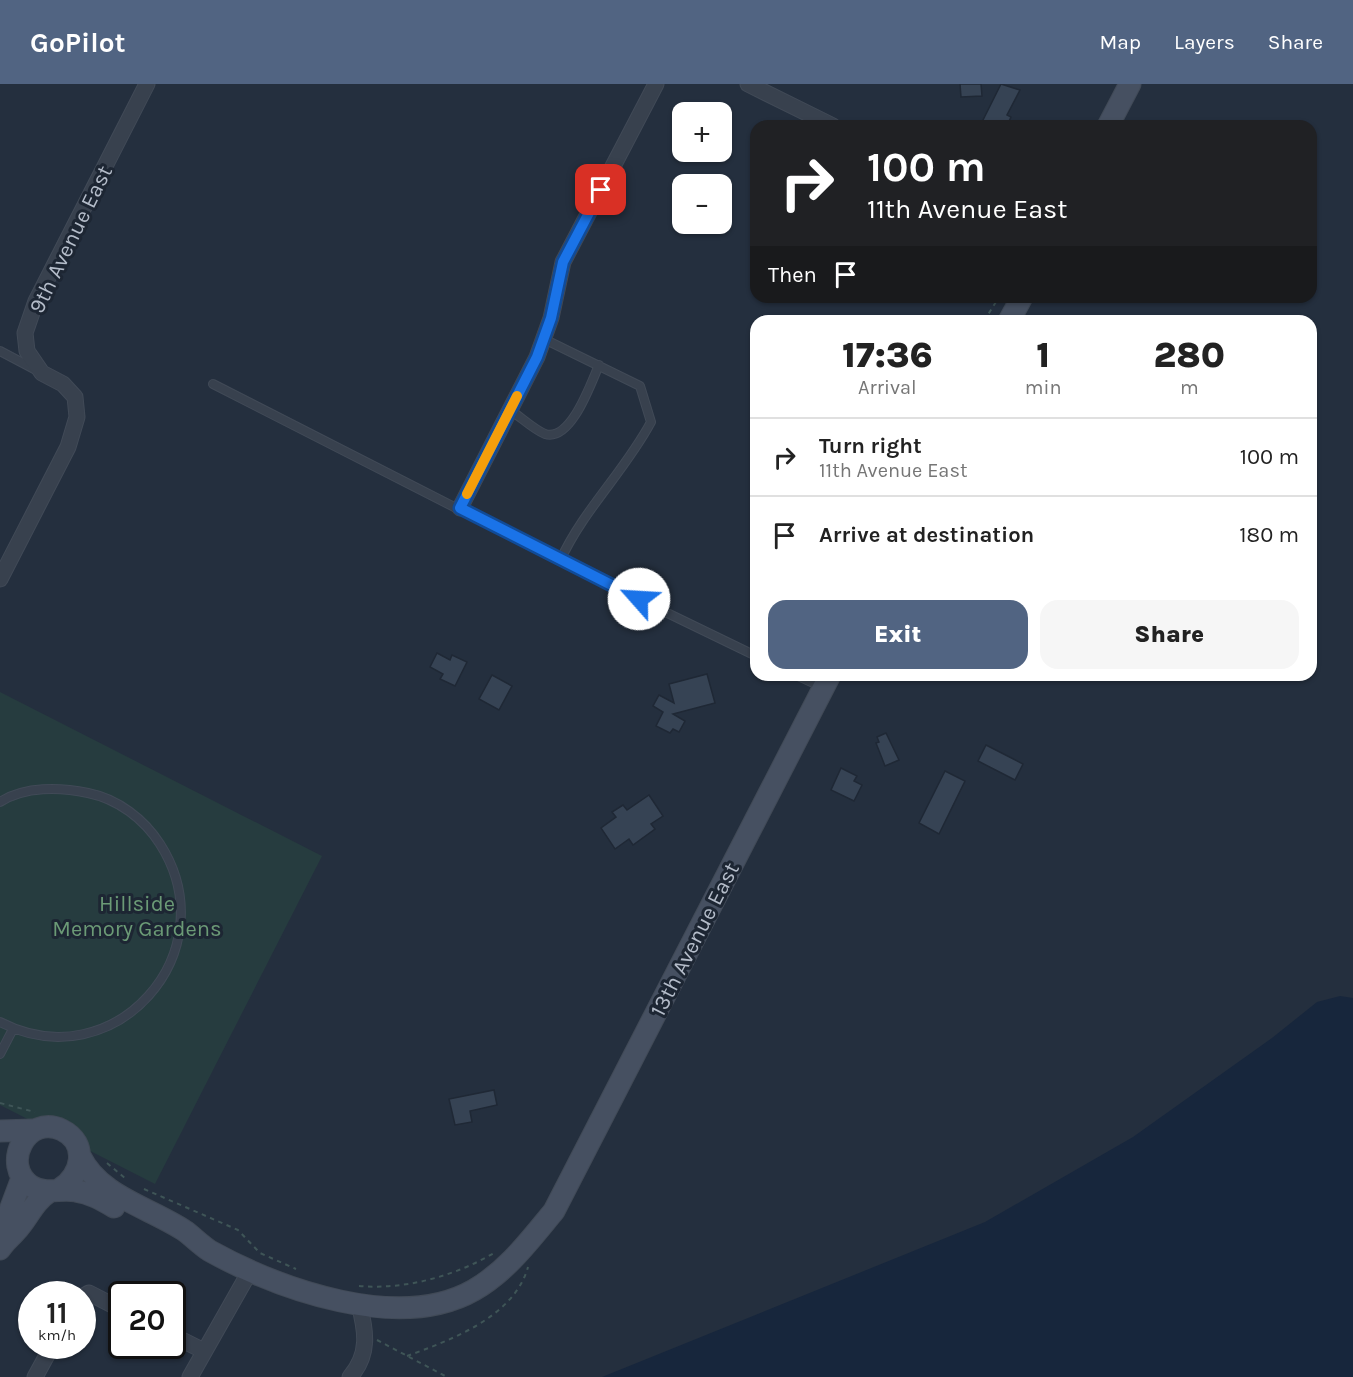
<!DOCTYPE html>
<meta charset="utf-8">
<style>
:root{--surface:#fff;--page:#f6f6f6;--text:#222;--muted:#767676;--line:#e0e0e0;--accent:#516482}
body{margin:0;font-family:Karla,sans-serif;background:var(--page);color:var(--text);height:100vh;display:flex;flex-direction:column;font-size:22px;white-space:nowrap}
*{box-sizing:border-box;margin:0}
p{font-size:20px;color:var(--muted)}
.icon{flex:none;width:33px;height:33px;fill:none;stroke:currentColor;stroke-width:2;stroke-linecap:round;stroke-linejoin:round}
.map{position:relative;flex:1;overflow:hidden}
.drawer{position:absolute;left:750px;top:231px;width:567px;height:366px;display:flex;flex-direction:column;background:var(--surface);border-radius:18px;box-shadow:0 2px 4px #0004}
.drawer>*{flex:none}
.guide{position:absolute;left:750px;top:36px;width:567px;height:183px;border-radius:18px;box-shadow:0 2px 4px #0004;background:#202124;color:#fff;overflow:hidden}
.tools{position:absolute;left:672px;top:18px;display:grid;gap:12px}
.tools a{display:grid;place-items:center;width:60px;height:60px;border-radius:12px;background:var(--surface);box-shadow:0 2px 4px #0004;font-size:30px}
.speed{position:absolute;left:18px;top:1197px;display:flex;gap:12px;font-size:30px;font-weight:700;text-align:center}
.speed>*{display:grid;place-content:center;width:78px;height:78px;border-radius:50%;background:var(--surface);box-shadow:0 2px 4px #0004;line-height:1}
.speed small{font-size:15px;font-weight:400}
.speed .limit{border:3px solid #111;border-radius:9px;background:#fff;color:#111}
.pin{position:absolute;display:grid;place-items:center;width:51px;height:51px;color:#fff;margin:-26px;border-radius:12px;box-shadow:0 3px 9px #0006}
.me{position:absolute;width:66px;margin:-33px;rotate:296deg;stroke-linejoin:round;filter:drop-shadow(0 0 4px #0008)}
.turn{display:flex;align-items:center;gap:21px;height:126px;padding:0 18px;font-size:27px}
.turn .icon{width:78px;height:78px;stroke-width:2.5}
.turn b{display:block;font-size:42px;line-height:51px}
.then{display:flex;align-items:center;height:57px;padding:0 18px;background:#0003;gap:12px;font-size:22px}
.eta{display:flex;justify-content:space-evenly;align-items:center;height:102px;text-align:center}
.eta b{font-size:36px;font-weight:800;line-height:42px}
.primary-button{display:flex;gap:12px;margin-top:auto;padding:12px 18px}
.primary-button a{flex:1;height:69px;border-radius:18px;background:var(--accent);color:#fff;font-size:24px;font-weight:800;line-height:69px;text-align:center}
.primary-button a+a{background:var(--page);color:var(--text)}
ul{padding:0;list-style:none}
li{display:flex;align-items:center;gap:18px;height:78px;padding:0 18px;border-top:2px solid var(--line)}
li div{flex:1}
li b{display:block;font-size:22px}
li em{font-style:normal}
header{display:flex;align-items:center;gap:36px;box-sizing:border-box;height:84px;padding:0 30px;background:var(--accent);color:#fff}
header strong{font-size:28px}
nav{display:flex;gap:33px;margin-inline-start:auto;font-size:21px}
.map>svg:first-child{display:block}
.green{fill:#263c3f}
.water{fill:#17263c}
.building{fill:#364354;stroke:#1f2835;stroke-width:1.5}
.lines{fill:none;stroke-linecap:round;stroke-linejoin:round}
.service-casing{stroke:#414a57;stroke-width:10}
.minor-casing{stroke:#414a57;stroke-width:17}
.secondary-casing{stroke:#414a57;stroke-width:23}
.path{stroke:#3f5557;stroke-width:2;stroke-dasharray:4.5 4.5;stroke-linecap:butt}
.service{stroke:#38414e;stroke-width:8}
.minor{stroke:#38414e;stroke-width:15}
.secondary{stroke:#465061;stroke-width:21}
.route-casing{stroke:#114b97;stroke-width:15}
.route{stroke:#1a73e8;stroke-width:10}
.slow{stroke:#f59e0b;stroke-width:10}
.labels{text-anchor:middle;stroke-width:6;stroke-linejoin:round;paint-order:stroke}
.street-label{font-size:22px;fill:#b4bcc9;stroke:#1d2633}
.park-label{font-size:22px;fill:#6b9a76;stroke:#1d2633}
</style>
<header>
<strong>GoPilot</strong>
<nav><a>Map</a><a>Layers</a><a>Share</a></nav>
</header>
<div class="map">
<svg width="1353" height="1293" viewBox="0 0 1353 1293">
<rect width="100%" height="100%" fill="#242f3e"/>
<path class="green" d="M0,608L322,772L155,1100L0,1021Z"/>
<path class="water" d="M1340,912L1353,914V1293H602L985,1138L1133,1053L1272,954L1317,918Z"/>
<path class="building" d="M960,0H981L982,12L961,13Z
M1001,0L1020,6L1007,31L1011,33L1007,42H980Z
M437,569L450,576L452,571L467,578L455,602L440,595L443,590L430,583Z
M707,590L715,619L673,630L685,637L679,648L673,645L670,649L656,642L663,628L653,622L659,611L674,619L669,600Z
M492,591L512,602L499,626L479,615Z
M886,649L899,676L885,682L876,659L879,658L877,653Z
M986,661L1023,680L1015,696L978,677Z
M841,684L857,692L854,697L862,701L854,717L831,706Z
M945,687L965,697L939,750L919,739Z
M649,711L663,732L651,740L655,745L633,761L629,755L615,765L601,744L616,733L612,728L623,721L627,726Z
M494,1006L497,1021L470,1027L472,1038L455,1041L449,1015Z"/>
<g class="lines">
<defs>
<path id="service" d="M544,255L640,302L651,338C625,387 583,426 560,477
M0,267L36,286
M213,300L560,477L756,572
M510,326C521,333 533,345 545,350C571,358 591,299 599,281
M796,591L822,603
M0,718C25,702 60,703 88,709C118,715 144,735 160,760C229,868 114,997 0,938
M0,970L13,945"/>
<path id="minor" d="M748,0L833,42
M460,424L537,273L551,234L563,178L656,0
M0,495L68,363L77,333L75,313L63,300L42,289L27,267L25,249L36,217L147,0
M82,1213L89,1209L122,1226
M172,1251L204,1267
M35,1293L52,1262
M190,1293L250,1187
M350,1293C370,1270 366,1247 359,1220"/>
<path id="secondary" d="M1108,42L1130,0
M1009,237L1022,213
M0,1047L33,1046
M80,1072C100,1113 149,1123 185,1147C193,1153 201,1161 210,1167C279,1205 399,1249 474,1206C507,1187 530,1156 554,1127L830,591
M60,1105C82,1092 89,1059 62,1046C27,1029 0,1081 31,1102C45,1111 61,1104 76,1107C90,1109 102,1116 114,1123
M5,1157L4,1142L22,1094
M0,1165C5,1157 10,1154 16,1147C29,1133 33,1118 50,1107"/>
</defs>
<use href="#service" class="service-casing"/>
<use href="#minor" class="minor-casing"/>
<use href="#secondary" class="secondary-casing"/>
<path class="path" d="M984,237L999,213
M0,1019L35,1028
M107,1079L126,1095
M144,1105L238,1146L260,1169L296,1185
M359,1202C405,1206 455,1192 494,1169
M377,1256L447,1293
M407,1272C451,1256 514,1233 528,1183"/>
<use href="#service" class="service"/>
<use href="#minor" class="minor"/>
<use href="#secondary" class="secondary"/>
</g>
<g class="lines">
<defs>
<path id="route" d="M601,106L563,178L551,234L537,273L460,424L639,515"/>
</defs>
<use href="#route" class="route-casing"/>
<use href="#route" class="route"/>
<path class="slow" d="M467,410L517,312"/>
</g>
<g class="labels">
<g class="street-label">
<text transform="translate(70 155) rotate(-64)" y="8">9th Avenue East</text>
<text transform="translate(694 855) rotate(-63)" y="8">13th Avenue East</text>
</g>
<g class="park-label">
<text x="137" y="827">Hillside<tspan x="137" dy="25">Memory Gardens</tspan></text>
</g>
</g>
</svg>
<div class="tools">
<a>+</a>
<a>−</a>
</div>
<div class="speed"><div>11<small>km/h</small></div><div class="limit">20</div></div>
<div class="pin" style="left:601px;top:106px;background:#d93025"><svg class="icon" aria-label="arrive" viewBox="0 0 24 24"><path d="M6 21V4h12l-3 4 3 4H6"/></svg></div>
<svg class="me" style="left:639px;top:515px" viewBox="-20 -20 40 40"><circle r="19" fill="#fff"/><path d="M0-13L10 11 0 6-10 11z" fill="#1a73e8"/></svg>
<div class="guide">
<div class="turn"><svg class="icon" aria-label="right" viewBox="0 0 24 24"><path d="M7 20v-9h11M14 6l5 5-5 5"/></svg><div><b>100 m</b>11th Avenue East</div></div>
<div class="then">Then<svg class="icon" aria-label="arrive" viewBox="0 0 24 24"><path d="M6 21V4h12l-3 4 3 4H6"/></svg></div>
</div>
<section class="drawer">
<div class="eta">
<div><b>17:36</b><p>Arrival</p></div>
<div><b>1</b><p>min</p></div>
<div><b>280</b><p>m</p></div>
</div>
<ul>
<li><svg class="icon" aria-label="right" viewBox="0 0 24 24"><path d="M7 20v-9h11M14 6l5 5-5 5"/></svg><div><b>Turn right</b><p>11th Avenue East</p></div><em>100 m</em></li>
<li><svg class="icon" aria-label="arrive" viewBox="0 0 24 24"><path d="M6 21V4h12l-3 4 3 4H6"/></svg><div><b>Arrive at destination</b></div><em>180 m</em></li>
</ul>
<div class="primary-button"><a>Exit</a><a>Share</a></div>
</section>
</div>
